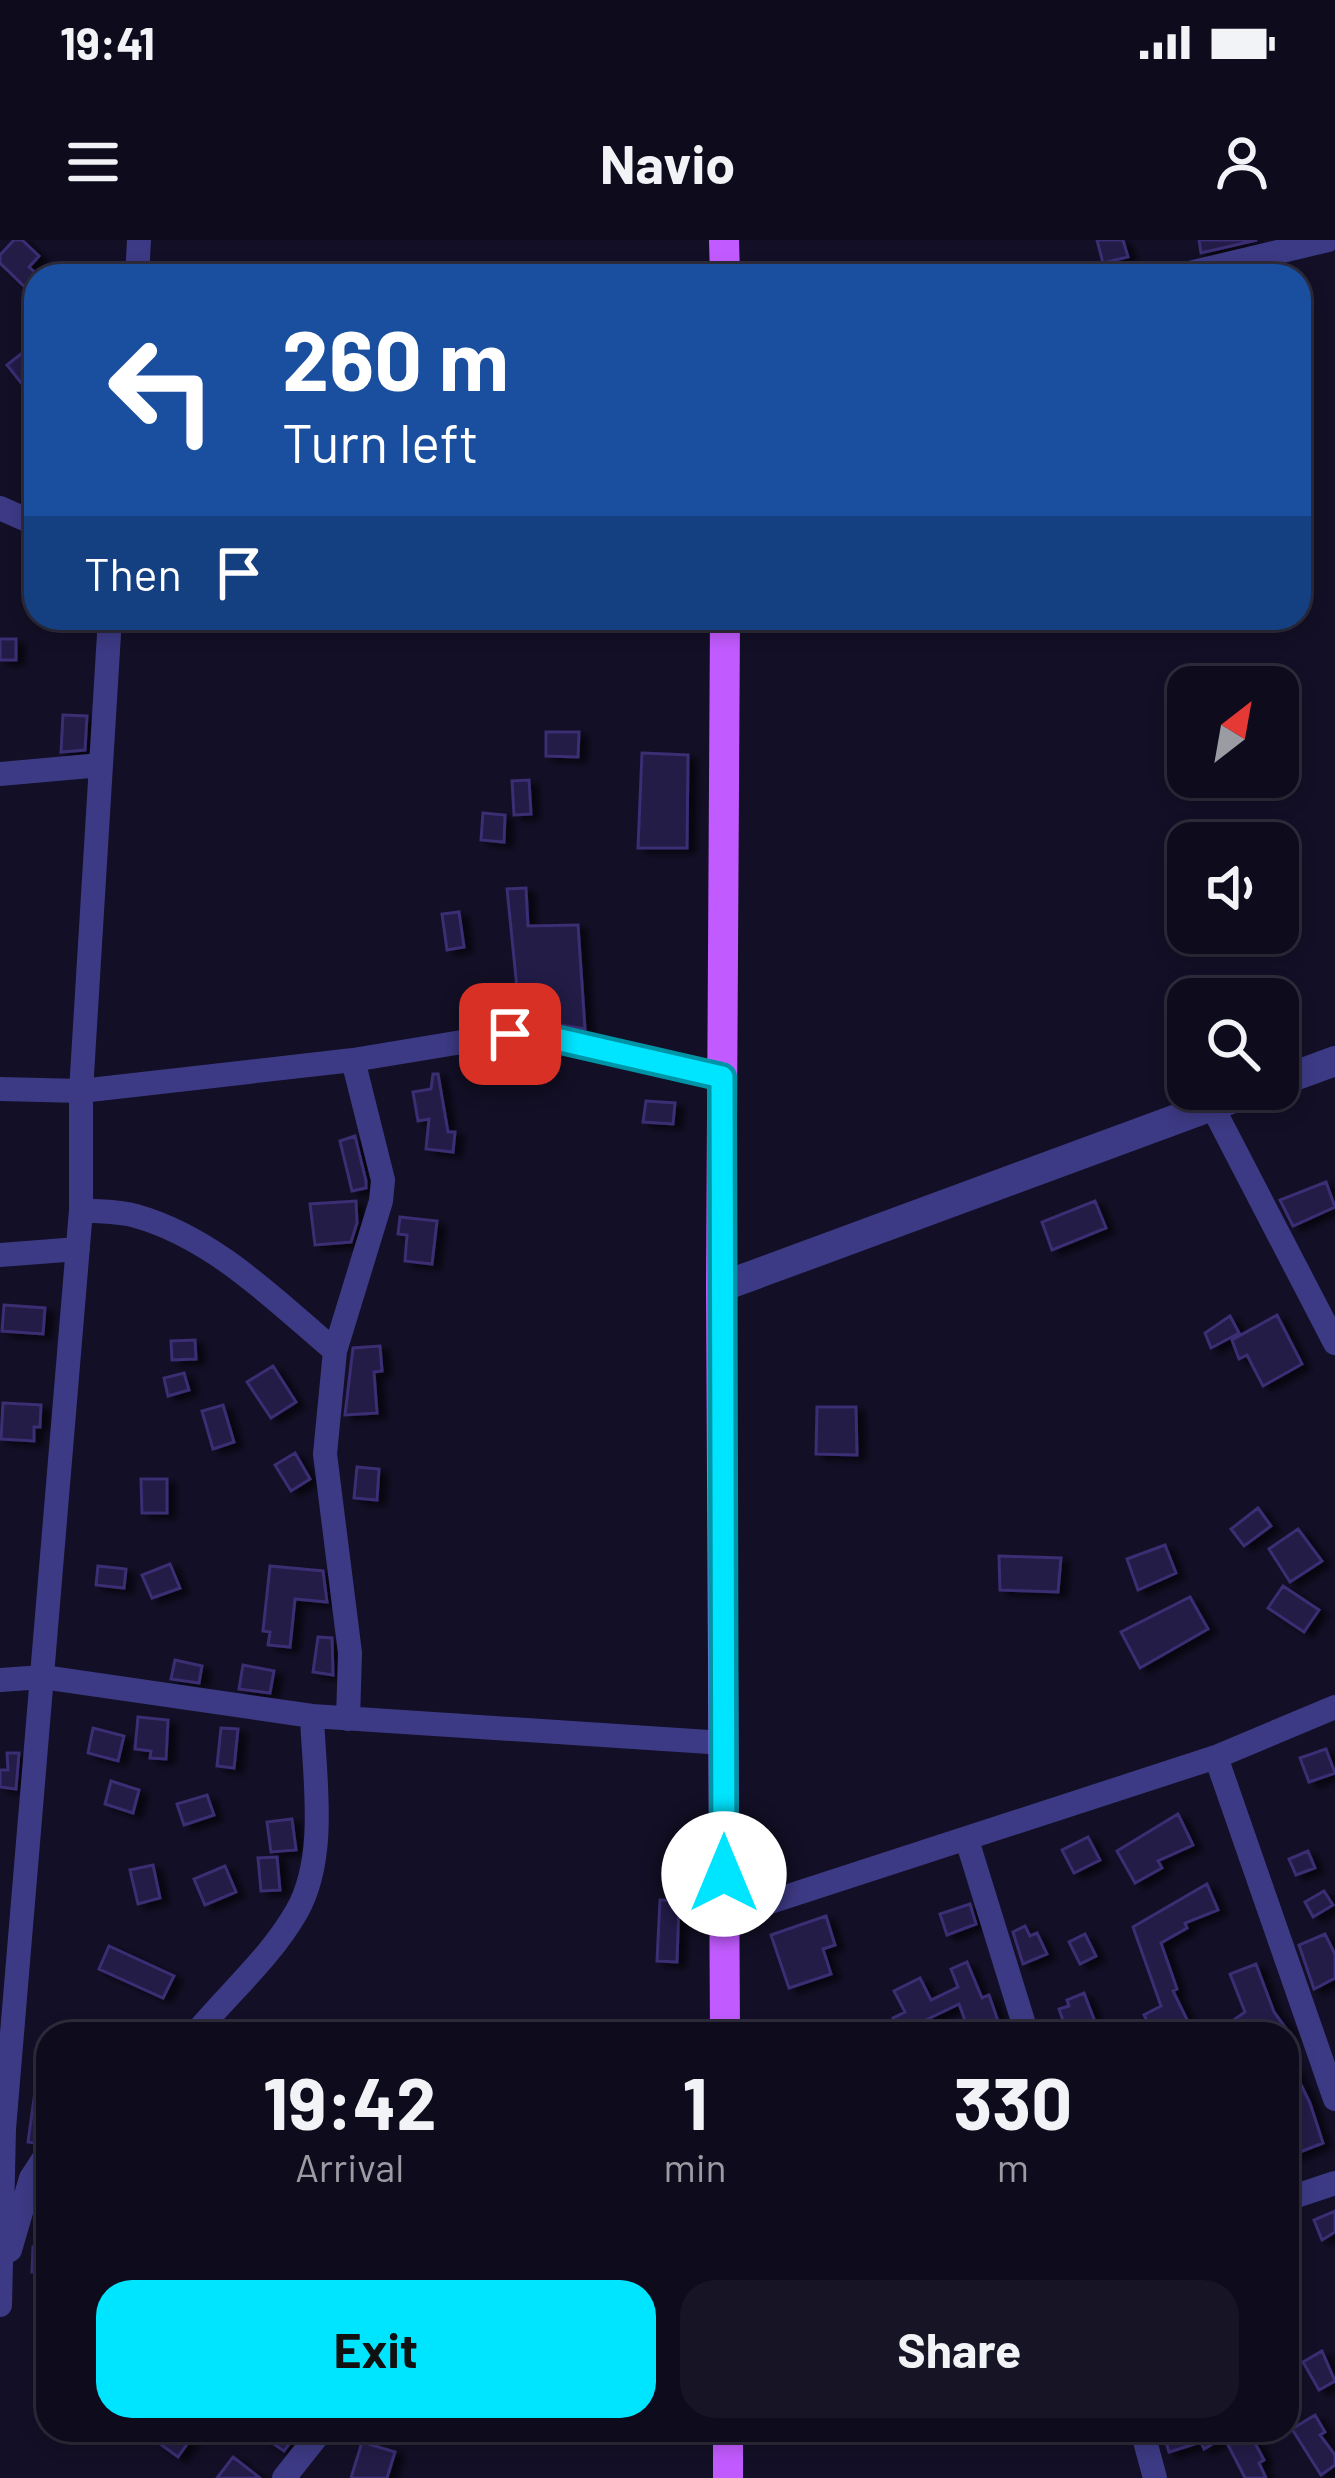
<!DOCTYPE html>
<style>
:root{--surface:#0e0b1c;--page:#171425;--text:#f1f3f6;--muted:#9b9ba3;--line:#2e2b3b;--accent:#00e5ff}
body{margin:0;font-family:Barlow,sans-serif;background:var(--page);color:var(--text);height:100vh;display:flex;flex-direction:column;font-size:45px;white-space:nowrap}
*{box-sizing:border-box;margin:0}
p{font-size:39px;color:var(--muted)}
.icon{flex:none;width:66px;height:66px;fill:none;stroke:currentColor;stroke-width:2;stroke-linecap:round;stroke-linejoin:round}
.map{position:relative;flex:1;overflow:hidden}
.panel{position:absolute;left:36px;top:1782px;width:1263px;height:420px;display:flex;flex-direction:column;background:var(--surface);border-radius:36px;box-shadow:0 6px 18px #0003,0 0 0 3px var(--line)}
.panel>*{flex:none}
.banner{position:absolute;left:24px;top:24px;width:1287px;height:366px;border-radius:36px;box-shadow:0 6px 18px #0003,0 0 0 3px var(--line);background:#1a4fa0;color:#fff;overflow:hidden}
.needle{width:78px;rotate:31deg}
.buttons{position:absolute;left:1167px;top:426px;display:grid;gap:24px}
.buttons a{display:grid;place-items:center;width:132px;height:132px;border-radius:24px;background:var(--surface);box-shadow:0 6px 18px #0003,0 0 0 3px var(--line);font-size:60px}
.pin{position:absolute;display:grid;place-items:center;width:102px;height:102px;color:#fff;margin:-51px;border-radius:24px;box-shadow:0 6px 18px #0006}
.me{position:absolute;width:132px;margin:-66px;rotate:0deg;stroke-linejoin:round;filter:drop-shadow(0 0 9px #0008)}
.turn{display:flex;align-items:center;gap:42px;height:252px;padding:0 60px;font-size:54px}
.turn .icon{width:156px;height:156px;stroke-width:2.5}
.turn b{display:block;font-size:84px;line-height:102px}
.then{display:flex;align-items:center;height:114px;padding:0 60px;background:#0003;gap:24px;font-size:45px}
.eta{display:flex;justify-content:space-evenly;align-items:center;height:204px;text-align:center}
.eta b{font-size:72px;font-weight:700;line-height:84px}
.primary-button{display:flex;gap:24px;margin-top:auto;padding:24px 60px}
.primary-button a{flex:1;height:138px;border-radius:36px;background:var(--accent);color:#111;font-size:48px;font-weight:700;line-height:138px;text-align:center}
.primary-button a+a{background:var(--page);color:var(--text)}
.status{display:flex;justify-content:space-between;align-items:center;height:84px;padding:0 60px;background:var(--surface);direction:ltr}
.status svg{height:33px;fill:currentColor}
header{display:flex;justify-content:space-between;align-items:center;height:156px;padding:0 60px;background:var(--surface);font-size:54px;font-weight:700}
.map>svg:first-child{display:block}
.building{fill:#241b47;stroke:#3b2d73;stroke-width:3;filter:url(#shadow)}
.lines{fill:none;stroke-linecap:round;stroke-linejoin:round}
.minor{stroke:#3d3a85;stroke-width:24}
.tertiary{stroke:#3d3a85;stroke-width:30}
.primary{stroke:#c25bff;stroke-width:30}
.route-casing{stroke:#0095a6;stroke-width:30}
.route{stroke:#00e5ff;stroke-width:21}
</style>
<div class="status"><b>19:41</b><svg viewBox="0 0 49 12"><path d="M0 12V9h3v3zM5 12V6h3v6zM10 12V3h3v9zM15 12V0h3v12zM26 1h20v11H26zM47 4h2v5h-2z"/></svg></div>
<header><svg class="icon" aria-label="menu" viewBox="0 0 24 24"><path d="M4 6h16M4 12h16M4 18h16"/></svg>Navio<svg class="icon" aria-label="person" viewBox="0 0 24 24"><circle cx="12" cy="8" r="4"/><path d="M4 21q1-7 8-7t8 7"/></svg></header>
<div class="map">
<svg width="1335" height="2238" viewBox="0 0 1335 2238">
<defs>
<filter id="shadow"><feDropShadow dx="8" dy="4.5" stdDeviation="3" flood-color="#0009"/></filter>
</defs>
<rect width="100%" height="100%" fill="#130f26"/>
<path class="building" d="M14,0H22L39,16L29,27L38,35L26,48L0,23V15Z
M1097,0H1123L1128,17L1103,23Z
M1199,0H1257L1201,13Z
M36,102V133L22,144L7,125Z
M0,399H16V420H0Z
M63,475L87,476L85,510L61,512Z
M546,492H579L578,517L546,516Z
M642,513L688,515L687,608H638Z
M529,540L531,574L514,575L512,541Z
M483,573L505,575L504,602L481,600Z
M526,648L528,686L578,685L585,789L520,778L507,649Z
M459,672L464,707L447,710L442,674Z
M433,834H438L448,892H455L453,912L426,909L429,879L418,881L413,852L431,849Z
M646,861L675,863L673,884L643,882Z
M355,896L366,941V948L352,951L340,901Z
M1326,942L1335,967L1293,986L1280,960Z
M356,961L357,983L351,1002L315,1005L310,964Z
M1095,961L1106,988L1052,1010L1042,982Z
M400,977L437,981L432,1024L405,1021L407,995L398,994Z
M4,1065L45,1068L43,1094L2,1091Z
M1277,1075L1302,1124L1263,1146L1247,1115L1239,1119L1232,1100Z
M1230,1076L1239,1093L1211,1108L1205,1093Z
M195,1100L196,1119L172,1120L171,1101Z
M380,1106L382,1131L374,1132L377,1173L345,1175L353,1108Z
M273,1126L296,1162L271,1178L247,1142Z
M184,1133L189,1150L168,1156L164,1138Z
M3,1163L41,1165L40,1187H34V1201L1,1199Z
M223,1165L234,1202L213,1209L202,1171Z
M817,1167H856L857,1215L816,1214Z
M295,1213L310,1239L291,1251L275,1225Z
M357,1227L379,1229L377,1260L354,1258Z
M141,1239H167V1273H142Z
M1258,1268L1271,1286L1244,1306L1231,1289Z
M1298,1289L1322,1321L1290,1342L1269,1309Z
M1165,1305L1176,1333L1138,1350L1127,1319Z
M999,1316L1061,1318L1058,1352L1000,1350Z
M170,1324L180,1348L152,1358L142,1335Z
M98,1326L126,1329L124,1348L96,1345Z
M270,1326L323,1331L327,1362L295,1359L290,1407L268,1405L270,1392L263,1391Z
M1283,1346L1319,1370L1304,1392L1268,1368Z
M1190,1357L1208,1389L1140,1428L1121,1392Z
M318,1397L332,1398L333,1435L313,1432Z
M175,1420L202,1426L199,1443L171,1439Z
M243,1425L274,1431L270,1453L239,1449Z
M138,1477L168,1480L166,1519L150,1518L151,1511L135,1509Z
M93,1488L124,1496L118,1521L88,1513Z
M221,1488L238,1489L234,1528L217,1526Z
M1326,1509L1335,1533L1309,1542L1300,1518Z
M7,1513H19L16,1549L0,1547V1530H8Z
M111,1541L139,1550L133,1573L105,1564Z
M207,1555L214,1575L184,1585L177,1564Z
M1178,1574L1193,1605L1158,1621L1162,1628L1135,1643L1117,1611Z
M292,1579L296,1610L271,1612L267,1582Z
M1088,1597L1100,1620L1074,1633L1062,1610Z
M1308,1611L1315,1628L1296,1635L1289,1619Z
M277,1617L280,1650L261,1651L258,1618Z
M153,1625L160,1658L138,1664L130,1630Z
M225,1626L236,1652L205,1665L194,1639Z
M1207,1644L1218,1670L1185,1683L1187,1688L1161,1703L1177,1749L1173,1751L1194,1794H1154L1144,1775L1161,1766L1133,1687Z
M1324,1651L1333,1665L1313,1677L1305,1662Z
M660,1660L679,1661L677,1722L657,1721Z
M970,1664L976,1684L947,1695L940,1674Z
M826,1676L835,1705L823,1709L831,1734L789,1748L771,1695Z
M1025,1686L1030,1696L1037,1693L1047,1714L1023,1724L1013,1692Z
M1085,1694L1096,1716L1080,1724L1069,1702Z
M1325,1694L1335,1714V1738L1314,1749L1299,1705Z
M109,1706L174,1736L163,1758L99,1729Z
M967,1722L982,1758L989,1755L998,1781L969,1791L959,1764L899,1793L893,1778L905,1772L894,1751L920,1738L931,1760L958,1747L951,1729Z
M1256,1724L1274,1772L1290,1794H1214L1245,1772L1230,1734Z
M1084,1753L1094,1779L1066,1789L1059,1769L1069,1766L1067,1760Z
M1287,1816L1310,1863L1323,1903L1287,1917Z
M38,1830H48V1896L34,1903L28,1902Z
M1335,1971V1992L1322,2000L1314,1980Z
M33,2007H48V2032H32Z
M1322,2111L1335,2141L1319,2150L1303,2122Z
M1315,2175L1325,2192L1320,2195L1335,2215V2225L1321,2235L1292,2189Z
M164,2190H175L190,2200L178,2217L156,2201Z
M253,2190H299L284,2211Z
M1162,2190H1228L1229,2194L1204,2209L1201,2202L1169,2212Z
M1249,2192L1264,2220L1259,2223L1266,2238H1245L1227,2203Z
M362,2202L395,2212L387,2238H351Z
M233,2217L260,2238H217Z"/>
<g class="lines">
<path class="minor" d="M137,36L139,0
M1177,36L1328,0
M0,268L36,284
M0,534L101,525
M0,849L81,851L353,820L510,794L556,799L721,837
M1212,866L1335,1103
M81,970C99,972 119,971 136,976C214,998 275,1060 335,1111
M0,1015L78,1009
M0,1440L43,1437L312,1476L724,1503
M348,1479L350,1413L325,1214L335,1111L381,961L383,940L353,820
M1216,1517L1335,1859
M967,1600L1027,1794
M724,1677L1216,1517L1335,1467
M195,1794C228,1754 271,1717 297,1671C328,1616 314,1536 312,1476
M1287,1959L1335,1943
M10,2010L31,1938L48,1912
M0,2065L4,1889L81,970V851L110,378
M1142,2190L1155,2238
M284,2238L322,2190"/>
<path class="tertiary" d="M1278,842L1335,821
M721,1047L1258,849"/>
<path class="primary" d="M724,0L725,36
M725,1794L721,1047L725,378
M728,2190V2238"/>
</g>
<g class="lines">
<defs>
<path id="route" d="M510,794L556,799L722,837L724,1634"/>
</defs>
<use href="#route" class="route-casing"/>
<use href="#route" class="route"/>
</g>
</svg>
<div class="buttons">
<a><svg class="needle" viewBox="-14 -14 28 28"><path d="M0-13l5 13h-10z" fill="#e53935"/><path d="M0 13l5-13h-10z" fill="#9b9ba3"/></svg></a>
<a><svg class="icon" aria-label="sound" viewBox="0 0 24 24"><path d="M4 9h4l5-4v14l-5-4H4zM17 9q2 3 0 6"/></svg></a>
<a><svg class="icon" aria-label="search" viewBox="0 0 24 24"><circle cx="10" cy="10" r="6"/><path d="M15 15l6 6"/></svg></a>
</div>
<div class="pin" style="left:510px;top:794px;background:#d93025"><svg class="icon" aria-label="arrive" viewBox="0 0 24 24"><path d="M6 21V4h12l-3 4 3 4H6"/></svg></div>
<svg class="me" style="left:724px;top:1634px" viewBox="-20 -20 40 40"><circle r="19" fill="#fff"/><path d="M0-13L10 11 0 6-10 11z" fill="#00e5ff"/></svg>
<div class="banner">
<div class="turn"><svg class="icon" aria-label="left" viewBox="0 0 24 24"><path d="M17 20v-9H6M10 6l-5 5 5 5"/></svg><div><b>260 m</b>Turn left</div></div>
<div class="then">Then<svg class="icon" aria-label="arrive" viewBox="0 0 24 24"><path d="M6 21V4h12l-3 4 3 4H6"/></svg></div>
</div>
<section class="panel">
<div class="eta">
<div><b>19:42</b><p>Arrival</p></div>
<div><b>1</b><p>min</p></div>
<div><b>330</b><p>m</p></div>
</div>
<div class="primary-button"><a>Exit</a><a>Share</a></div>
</section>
</div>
